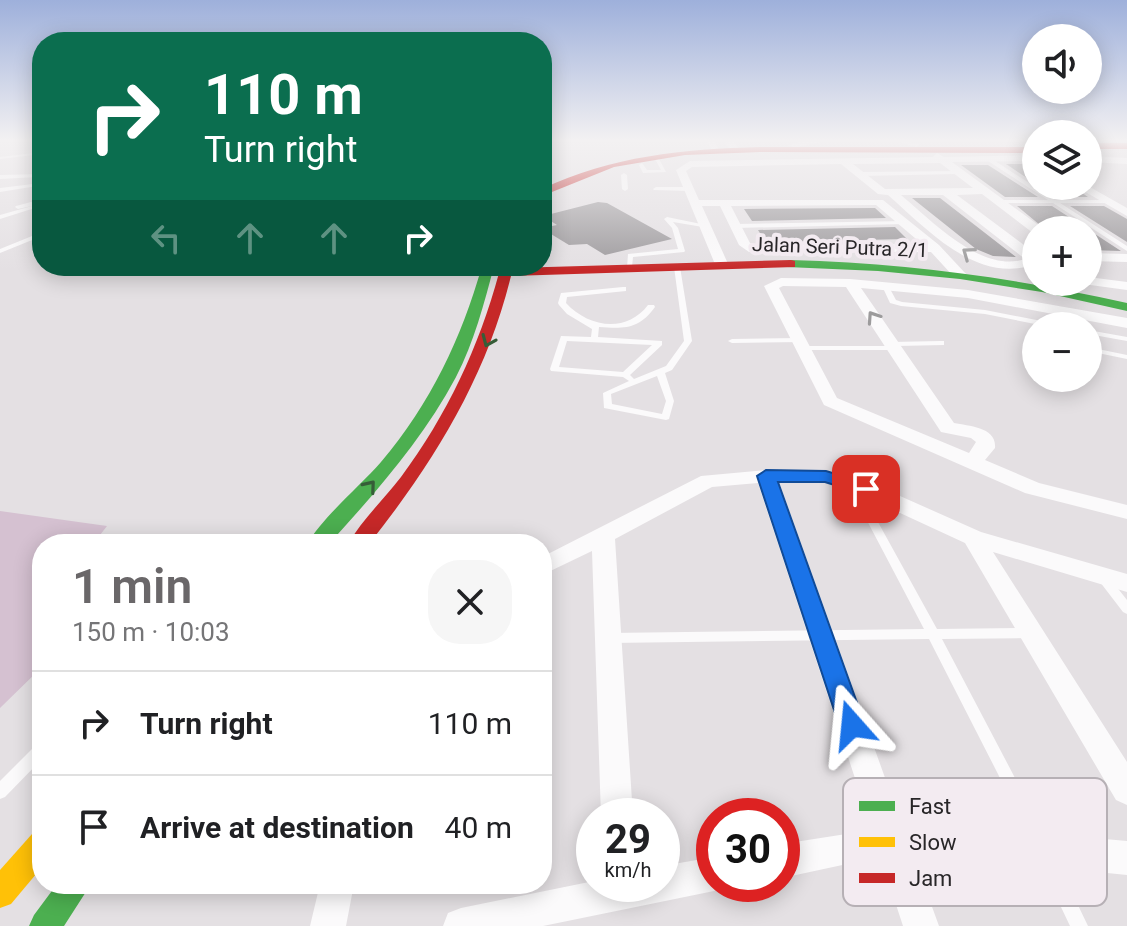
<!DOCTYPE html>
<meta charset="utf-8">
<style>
:root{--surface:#fff;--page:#f6f6f6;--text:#202124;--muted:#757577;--line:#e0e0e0;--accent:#6a6769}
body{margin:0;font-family:Roboto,sans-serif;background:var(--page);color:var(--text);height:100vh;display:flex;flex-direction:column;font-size:30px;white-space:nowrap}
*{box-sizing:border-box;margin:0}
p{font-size:26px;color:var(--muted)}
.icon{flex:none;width:44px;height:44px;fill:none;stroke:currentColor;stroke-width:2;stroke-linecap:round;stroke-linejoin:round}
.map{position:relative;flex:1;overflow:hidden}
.sheet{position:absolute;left:32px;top:534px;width:520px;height:360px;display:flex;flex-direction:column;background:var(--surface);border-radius:32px;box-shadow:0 4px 20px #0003}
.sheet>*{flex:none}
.guide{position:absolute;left:32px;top:32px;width:520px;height:244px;border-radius:32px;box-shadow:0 4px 20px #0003;background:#0b6e4f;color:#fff;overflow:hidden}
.buttons{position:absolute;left:1022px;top:24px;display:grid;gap:16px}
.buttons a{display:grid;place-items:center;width:80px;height:80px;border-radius:50%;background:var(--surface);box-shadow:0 4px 20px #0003;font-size:40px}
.speed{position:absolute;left:576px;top:798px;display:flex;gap:16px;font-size:40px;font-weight:700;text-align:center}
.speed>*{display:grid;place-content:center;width:104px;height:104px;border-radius:50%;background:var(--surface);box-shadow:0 4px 20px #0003;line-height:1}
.speed small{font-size:20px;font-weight:400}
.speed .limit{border:12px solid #d22;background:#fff;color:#111}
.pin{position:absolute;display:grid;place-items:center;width:68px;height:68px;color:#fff;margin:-34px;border-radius:16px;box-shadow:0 4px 12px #0006}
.me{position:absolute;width:88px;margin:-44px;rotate:342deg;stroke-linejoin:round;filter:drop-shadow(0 0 6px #0008)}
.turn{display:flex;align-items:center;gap:28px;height:168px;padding:0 40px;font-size:36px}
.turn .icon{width:104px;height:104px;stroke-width:2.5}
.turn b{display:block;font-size:56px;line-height:68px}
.lanes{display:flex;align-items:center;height:76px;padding:0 40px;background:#0003;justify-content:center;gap:40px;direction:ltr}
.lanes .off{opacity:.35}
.round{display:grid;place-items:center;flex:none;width:84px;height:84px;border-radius:32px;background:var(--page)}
.head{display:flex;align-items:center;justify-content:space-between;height:136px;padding:0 40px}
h1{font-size:48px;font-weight:600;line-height:60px;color:var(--accent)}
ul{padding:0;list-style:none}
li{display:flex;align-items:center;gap:24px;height:104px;padding:0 40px;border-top:2px solid var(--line)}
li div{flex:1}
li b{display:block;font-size:30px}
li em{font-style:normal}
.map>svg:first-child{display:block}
.green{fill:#d5c1d1}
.building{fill:#9e9b9e}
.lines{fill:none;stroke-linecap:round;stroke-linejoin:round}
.lane{fill:#fbfafb;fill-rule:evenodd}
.street{fill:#fbfafb;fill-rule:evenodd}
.fast{fill:#4caf50;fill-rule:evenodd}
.slow{fill:#ffc107;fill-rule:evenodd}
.jam{fill:#c62828;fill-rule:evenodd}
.oneway{stroke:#9c9b9c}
.oneway2{stroke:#365d38}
.route{fill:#1a73e8;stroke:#114b97;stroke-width:2}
.labels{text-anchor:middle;stroke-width:8;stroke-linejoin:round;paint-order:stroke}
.far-street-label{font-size:20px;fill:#282628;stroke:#f3ebf1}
.key{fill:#f3ebf1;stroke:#b6b0b5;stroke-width:2}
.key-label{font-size:22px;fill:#282628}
</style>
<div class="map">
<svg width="1127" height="926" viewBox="0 0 1127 926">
<rect width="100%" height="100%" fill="#e4e0e3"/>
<path class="green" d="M0,511L107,526L93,544H42V667L0,708Z"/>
<path class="building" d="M1006,164H1036V184Z
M961,165H988L1038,197H1005Z
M1039,186H1072L1088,197H1056Z
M912,198H940L1016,257L993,256L976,249Z
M598,202L607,203L672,239L605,255L587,244L569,245L546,231L552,229L547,227L557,225L543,216Z
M1017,206H1052L1121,251L1088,250V230H1046Z
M1070,206H1104L1127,219V242Z
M875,208L886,218L752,221L744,209Z
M895,227L907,239L772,242L763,238L758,230Z"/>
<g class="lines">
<path class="lane" d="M35,141H39L40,146H36Z
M42,152V154L0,159V157Z
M656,156L658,157L666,172L643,173L639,165L642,163L647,170H661L654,157Z
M985,157H989L1055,200H1108V202L1106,203H1060L1127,246V251L1053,203H995V201L997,200H1048L985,159Z
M959,171L957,174L861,176L858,174L861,172Z
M624,173L627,175L628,189L625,191L622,189L621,175Z
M42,174V178L37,186L0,192V188L33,184L37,177L0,179V175Z
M656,187H689L692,189L689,191L654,190L653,189Z
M31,202L41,206L0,219V215L32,206L18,209L15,207L16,206Z
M667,217L706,225L703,227L673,222L678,228L685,251L684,252L633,257L632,267L627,268L628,254L678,249L672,228L664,219Z
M907,221V223L905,224L736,228L733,226L736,224Z
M42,232V236L0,253V249Z
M677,265L680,267L692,341L672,370L665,373L674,401L669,419L666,420L604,408L603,393L629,381L623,377L551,371L550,369L561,336L591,337L592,329L567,314L559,305L558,303L561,293L623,287H626V291L567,297L566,303C588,327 626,334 648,305H654L655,307C639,329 625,329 599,327L598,337L662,341V345L630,375L634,379L666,366L684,341L674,267ZM567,341L652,345L623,372L559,367ZM657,376L666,401L662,414L612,404L611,394Z
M885,287H889L896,300L902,302L985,310L1057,324L1061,326H1045L985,314L901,306L890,303L883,288Z
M1088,330L1127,337V341L1088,334Z
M799,338L803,340L802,342L732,343L728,341L732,339Z
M941,341H944V345L897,346L898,348L894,350H803L799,348L803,346H888V342H891Z
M1088,347L1127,355V359L1088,351Z
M868,509L873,513L937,629L1029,628L1034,629L1035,633L1034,637L1029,638L942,639L1035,816L1088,926H1070L998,774L929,639L609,643L604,642L603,638L604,634L609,633L924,629L863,513Z
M1104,575L1108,576L1127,600V614L1123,612L1100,582L1098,579L1100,576Z
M42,742V759L5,797L0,799V781L37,744Z"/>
<path class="street" d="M706,141H715L721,154H715Z
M724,141H733L741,151L733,153Z
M803,141H824L794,148L789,145Z
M898,141L921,144L916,147Z
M937,153L944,157L1036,155V161L952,162L1041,227L1043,230L1033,233L982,194L957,195L1032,251L1036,256V264C977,285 929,231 888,195L878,194L841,164L692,167L686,171L699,200H883L939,245L966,274L954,277L931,252H749L739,245L720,206H702L729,266L717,269L676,170L690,161L933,157ZM940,163L973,188L885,189L853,164ZM901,195H943L1025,259C982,274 931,220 901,195ZM876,205L922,244L756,245L750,243L731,206Z
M1088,156L1127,158V164L1088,162Z
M1075,186H1088L1127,208V216Z
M1088,253L1127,254V262L1088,261Z
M1088,277L1127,282V290L1083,284L1088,282Z
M781,278L850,279L968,290L1127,318V328L968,298L861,288L954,423C969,426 997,427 995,448L985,460L1039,483L1127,505V519L1025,493L824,405L764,286ZM783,286L846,287L941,432L971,438L976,442L969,453L837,398L779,288Z
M766,470L833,471L873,484L981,532L1127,574V592L993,552L1127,762V805L1116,800L965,543L859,494L824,482H779L903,828L951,825L1127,841V875L951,857L915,860L939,926H903L882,862L847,864L782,878V844L872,830L758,483L712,487L615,539L633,816H601L592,551L542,575V557L701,476Z
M714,857V884H727L714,891L543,926H443L448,913L461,908L594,881V884H662V866Z
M320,884H354L346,926H310Z"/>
<path class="fast" d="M791,260C905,263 1016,278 1127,303V311L1042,292L960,279L878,271L787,267V261Z
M482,266H494C484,304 474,342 456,377C423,439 376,492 329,544H307C323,517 359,487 381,462C431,403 461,339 482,266Z
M57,884H91L64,926H29L34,915Z"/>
<path class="slow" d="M42,829V867L11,904L0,908V870L32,834Z"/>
<path class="jam" d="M1088,143H1127V149H1088Z
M760,147H1036V153L760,152L685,155L614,167L542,196V189C612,156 683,149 760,147Z
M791,260L795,261V267L511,276C486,378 434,462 369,544H348C362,520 384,499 401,477C447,415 479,347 499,273L489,266L513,268Z"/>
</g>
<defs><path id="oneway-chevron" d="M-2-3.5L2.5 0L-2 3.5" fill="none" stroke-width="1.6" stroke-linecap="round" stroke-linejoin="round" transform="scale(2)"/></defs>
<g class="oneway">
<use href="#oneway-chevron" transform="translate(968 253) rotate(-144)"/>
<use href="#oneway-chevron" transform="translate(873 317) rotate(-124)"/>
</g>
<g class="oneway2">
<use href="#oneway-chevron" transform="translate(488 341) rotate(113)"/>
<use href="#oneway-chevron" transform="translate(370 486) rotate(-50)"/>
</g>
<linearGradient id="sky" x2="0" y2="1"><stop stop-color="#9eb0db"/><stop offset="0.52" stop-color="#f3f1f2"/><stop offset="1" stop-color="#f3f1f2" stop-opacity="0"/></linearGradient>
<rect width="1127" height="270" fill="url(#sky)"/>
<path class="route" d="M766,470L826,471L873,485L875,489L866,495L825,482H778L865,725L862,733L852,736L843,733L839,725L757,476Z"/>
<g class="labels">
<g class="far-street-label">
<text transform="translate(840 247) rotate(2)" y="7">Jalan Seri Putra 2/1</text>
</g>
</g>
<rect x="843" y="778" width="264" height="128" rx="12" class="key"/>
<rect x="859" y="801" width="36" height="10" fill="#4caf50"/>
<rect x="859" y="837" width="36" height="10" fill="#ffc107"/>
<rect x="859" y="873" width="36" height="10" fill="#c62828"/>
<g class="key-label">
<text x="909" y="814">Fast</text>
<text x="909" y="850">Slow</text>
<text x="909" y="886">Jam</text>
</g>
</svg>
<div class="buttons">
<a><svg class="icon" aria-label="sound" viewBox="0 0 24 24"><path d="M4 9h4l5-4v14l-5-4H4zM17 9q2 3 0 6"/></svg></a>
<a><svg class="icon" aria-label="layers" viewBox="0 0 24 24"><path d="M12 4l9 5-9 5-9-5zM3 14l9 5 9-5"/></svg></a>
<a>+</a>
<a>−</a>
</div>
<div class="speed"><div>29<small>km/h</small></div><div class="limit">30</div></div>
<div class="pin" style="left:866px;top:489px;background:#d93025"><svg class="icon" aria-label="arrive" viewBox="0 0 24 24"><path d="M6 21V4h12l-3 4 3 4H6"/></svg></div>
<svg class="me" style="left:852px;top:725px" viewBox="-20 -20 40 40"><path d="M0-17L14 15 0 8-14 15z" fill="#1a73e8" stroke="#fff" stroke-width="4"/></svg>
<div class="guide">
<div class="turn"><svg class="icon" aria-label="right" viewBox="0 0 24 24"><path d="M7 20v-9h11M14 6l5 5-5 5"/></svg><div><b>110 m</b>Turn right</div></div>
<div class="lanes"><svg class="icon off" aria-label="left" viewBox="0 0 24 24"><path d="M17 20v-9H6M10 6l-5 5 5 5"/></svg><svg class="icon off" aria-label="ahead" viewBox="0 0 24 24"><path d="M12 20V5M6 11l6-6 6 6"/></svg><svg class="icon off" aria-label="ahead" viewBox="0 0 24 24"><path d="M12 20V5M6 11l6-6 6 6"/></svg><svg class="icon" aria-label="right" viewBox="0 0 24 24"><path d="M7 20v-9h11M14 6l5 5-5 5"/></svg></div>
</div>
<section class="sheet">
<div class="head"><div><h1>1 min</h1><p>150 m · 10:03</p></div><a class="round"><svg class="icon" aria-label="close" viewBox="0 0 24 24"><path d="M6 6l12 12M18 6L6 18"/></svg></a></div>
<ul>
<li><svg class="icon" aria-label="right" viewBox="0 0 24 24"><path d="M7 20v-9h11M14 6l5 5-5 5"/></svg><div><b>Turn right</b></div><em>110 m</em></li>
<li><svg class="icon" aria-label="arrive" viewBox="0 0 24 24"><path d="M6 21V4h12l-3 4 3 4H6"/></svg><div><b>Arrive at destination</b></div><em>40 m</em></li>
</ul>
</section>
</div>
